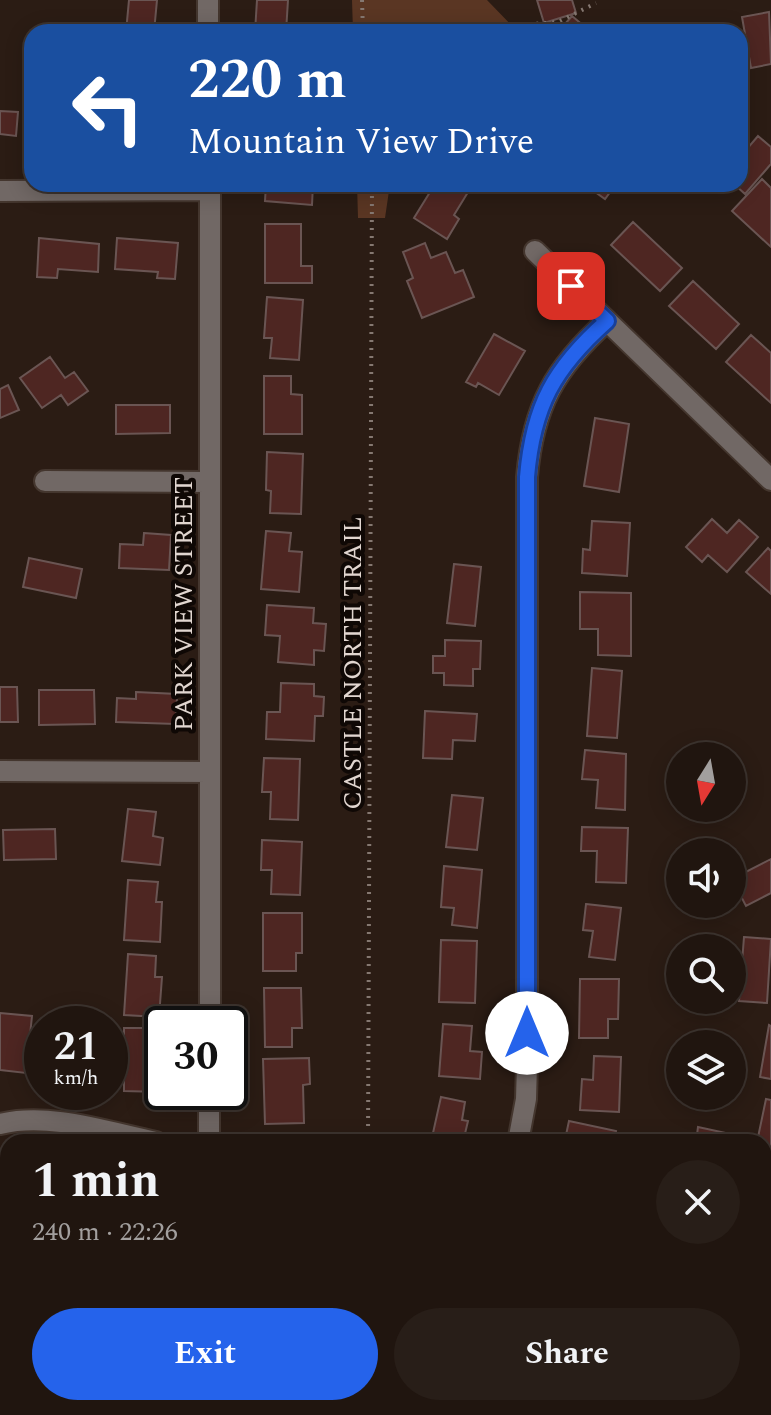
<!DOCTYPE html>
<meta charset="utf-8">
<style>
:root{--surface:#20150f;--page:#281e18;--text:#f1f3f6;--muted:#a29f9e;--line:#3d342f;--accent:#2563eb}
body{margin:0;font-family:Spectral,serif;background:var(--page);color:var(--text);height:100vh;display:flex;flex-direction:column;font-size:30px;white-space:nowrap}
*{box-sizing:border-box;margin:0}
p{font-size:26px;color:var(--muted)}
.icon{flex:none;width:44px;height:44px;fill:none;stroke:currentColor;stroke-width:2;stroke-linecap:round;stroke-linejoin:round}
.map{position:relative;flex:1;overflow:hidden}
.side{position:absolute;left:0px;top:1134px;width:772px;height:282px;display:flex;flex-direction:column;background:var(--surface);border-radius:24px 24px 0 0;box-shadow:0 4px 20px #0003,0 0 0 2px var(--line)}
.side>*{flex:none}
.hud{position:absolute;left:24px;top:24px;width:724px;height:168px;border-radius:24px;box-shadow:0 4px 20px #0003,0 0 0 2px var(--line);background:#1a4fa0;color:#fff;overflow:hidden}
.needle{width:52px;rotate:191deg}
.fabs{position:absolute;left:666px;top:742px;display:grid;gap:16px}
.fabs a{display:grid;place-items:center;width:80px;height:80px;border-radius:50%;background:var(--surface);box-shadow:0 4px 20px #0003,0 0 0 2px var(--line);font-size:40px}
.speed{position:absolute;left:24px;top:1006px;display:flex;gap:16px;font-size:40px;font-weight:700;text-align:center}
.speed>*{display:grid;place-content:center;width:104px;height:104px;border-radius:50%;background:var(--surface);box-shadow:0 4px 20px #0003,0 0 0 2px var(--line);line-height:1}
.speed small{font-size:20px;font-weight:400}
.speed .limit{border:4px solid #111;border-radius:12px;background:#fff;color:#111}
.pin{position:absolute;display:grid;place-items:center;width:68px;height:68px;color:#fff;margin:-34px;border-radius:16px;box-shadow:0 4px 12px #0006}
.me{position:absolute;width:88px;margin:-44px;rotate:0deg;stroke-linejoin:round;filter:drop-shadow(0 0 6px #0008)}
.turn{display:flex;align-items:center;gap:28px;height:168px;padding:0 32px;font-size:36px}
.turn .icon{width:104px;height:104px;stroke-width:2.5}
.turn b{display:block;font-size:56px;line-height:68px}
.round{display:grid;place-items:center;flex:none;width:84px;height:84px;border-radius:42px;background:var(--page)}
.overview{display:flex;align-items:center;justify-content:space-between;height:136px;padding:0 32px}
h1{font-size:48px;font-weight:700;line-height:60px}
.action{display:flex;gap:16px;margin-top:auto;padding:16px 32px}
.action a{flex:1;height:92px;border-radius:48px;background:var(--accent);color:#fff;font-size:32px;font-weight:700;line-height:92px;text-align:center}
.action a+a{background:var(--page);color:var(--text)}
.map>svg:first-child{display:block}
.green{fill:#5a3623}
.building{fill:#4e2622;stroke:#6a5553;stroke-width:2}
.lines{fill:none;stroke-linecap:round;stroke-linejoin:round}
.minor-casing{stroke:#44362e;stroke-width:24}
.path{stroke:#857871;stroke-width:4;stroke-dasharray:2 6;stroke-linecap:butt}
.minor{stroke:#716865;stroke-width:20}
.route-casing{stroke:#184099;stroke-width:20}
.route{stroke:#2563eb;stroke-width:14}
.labels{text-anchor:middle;stroke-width:8;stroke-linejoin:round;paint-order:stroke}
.street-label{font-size:26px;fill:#e1d6d0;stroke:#0f0805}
</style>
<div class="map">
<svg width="771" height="1415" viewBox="0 0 771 1415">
<rect width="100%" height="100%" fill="#2b1c14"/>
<path class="green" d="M352,0H487L518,32H353Z
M357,184H390L385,218H358Z"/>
<path class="building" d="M129,0H157L154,32H126Z
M257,0H288L286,32H255Z
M537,0H572L576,13L544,23Z
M769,12L771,64L751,68L742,17Z
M572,16L591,32H558Z
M85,23L109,24L108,32H85Z
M0,111L18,112L16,136L0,134Z
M758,136L771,147V164L745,194L734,184H740V157Z
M762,179L771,188V247L732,211Z
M266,184H313L312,205L265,201Z
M435,184H473L454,215L459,219L447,239L414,218Z
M584,184H616L605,199Z
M633,222L682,268L660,291L611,245Z
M265,224H301V266H312V283H265Z
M39,238L99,244L98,272L58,269L57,278L37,277Z
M117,238L178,243L175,279L157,278L158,272L115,269Z
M425,243L431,258L446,252L455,273L463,270L474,297L422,318L407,281L413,278L403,252Z
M693,281L739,324L716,349L669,306Z
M267,297L303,300L299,360L270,358L272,338H264Z
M494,334L525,351L499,395L478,383L476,387L466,382Z
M751,335L771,353V403L726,362Z
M50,357L65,378L74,372L88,391L68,405L61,395L42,408L20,378Z
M264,376H291V394L302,395V434H264Z
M8,385L19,410L0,418V389Z
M116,405H170V433L116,434Z
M595,418L629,424L619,492L584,486Z
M267,452L303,454L301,514L270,513L271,491L266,490Z
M712,519L727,533L739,520L758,537L727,572L708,555L702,562L686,547Z
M592,521L630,523L627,576L582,573L583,549L590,550Z
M266,531L291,533L289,551L302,552L299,592L261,589Z
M144,533L171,535L169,570L119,568L120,544L143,545Z
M768,548L771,551V594L746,572Z
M29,558L82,569L76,598L23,587Z
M454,564L481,567L475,626L447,623Z
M580,592L631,593V656L598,655V629H580Z
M267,605L314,608L313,623L326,624L324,651L314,650V665L278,662L280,636L265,635Z
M445,640L481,641L480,669H473V686L444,685V673H433V656H445Z
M592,668L622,671L617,738L587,736Z
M281,683L314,684V696L324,697L323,716H315L314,741L266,739L267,712H280Z
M0,687H17L18,722H0Z
M39,690H94L95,724L39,725Z
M136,692L177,694L176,724L116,722L117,698L136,699Z
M425,711L477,714L475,741L453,740L452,759L423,758Z
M585,750L626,754L625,810L596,808L598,780L582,779Z
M264,758L300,759L298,820L270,819L271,792H262Z
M452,795L483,798L477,850L446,847Z
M128,809L156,812L153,836L163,838L160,865L122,861Z
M582,827L628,828L626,883L596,882L597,851H581Z
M55,829L56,859L4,860L3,830Z
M262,840L302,842L300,895L271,894L272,870H261Z
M771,859V893L746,906L732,879Z
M444,866L482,870L477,928L452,925L454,908L441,907Z
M128,880L158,882L156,902H162L160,942L124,940Z
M586,904L621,908L615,960L589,957L593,931L583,930Z
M263,913H302V953H296V971H263Z
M744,937L771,939L767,1003L739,1001Z
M441,940L477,941L475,1003L439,1002Z
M128,954L156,956L155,977H162L159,1017L124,1015Z
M580,979H619L618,1019H608V1038H579Z
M264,988H301L302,1028H292V1047H265Z
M0,1013L32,1016L26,1073L0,1070Z
M443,1024L472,1026L470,1051L482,1052L480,1079L439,1076Z
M769,1025L771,1026V1079L760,1077Z
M124,1028H162L161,1092L124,1091Z
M594,1056L621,1057L619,1112L580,1110L582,1079L593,1080Z
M309,1058L310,1084L303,1085L304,1123L265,1124L263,1059Z
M441,1097L465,1102L462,1120L468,1121L463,1142H431Z
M766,1099L771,1100V1149L764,1148V1142H757Z
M569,1121L616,1131L614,1142H572L574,1137L566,1135Z
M698,1127L735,1135L734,1142H696Z
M764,1180L771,1181L770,1235L764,1234Z
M8,1265V1317L0,1319V1267Z
M8,1343V1395L0,1404V1352Z
M764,1384L771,1386V1415H721L722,1408H764Z
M467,1408H492L512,1415H465Z"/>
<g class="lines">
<defs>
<path id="minor" d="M208,0V32
M0,191L210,190
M535,251L771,480
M45,481L208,482
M0,771L210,772
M210,1024V184
M0,1124C50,1112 107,1132 156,1142
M209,1142V1092
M518,1142L526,1099L527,1064V477C533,406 555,368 607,321
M764,1271L771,1273
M309,1408H324"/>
</defs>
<use href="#minor" class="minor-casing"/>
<path class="path" d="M362,0L363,32
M506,32L520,25L558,22L596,3
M368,1142L372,184
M372,1415L374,1408"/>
<use href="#minor" class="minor"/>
</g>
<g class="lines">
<defs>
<path id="route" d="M527,1033V477C533,406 554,368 607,321L571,286"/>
</defs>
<use href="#route" class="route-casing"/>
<use href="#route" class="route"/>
</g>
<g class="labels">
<g class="street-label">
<text transform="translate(183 604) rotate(-90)" y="9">PARK VIEW STREET</text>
<text transform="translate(352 663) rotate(-90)" y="9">CASTLE NORTH TRAIL</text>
</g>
</g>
</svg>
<div class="fabs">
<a><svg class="needle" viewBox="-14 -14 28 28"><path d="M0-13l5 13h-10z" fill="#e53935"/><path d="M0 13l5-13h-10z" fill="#a29f9e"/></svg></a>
<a><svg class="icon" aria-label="sound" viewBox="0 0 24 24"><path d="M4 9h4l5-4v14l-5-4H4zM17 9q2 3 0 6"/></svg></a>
<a><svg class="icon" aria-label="search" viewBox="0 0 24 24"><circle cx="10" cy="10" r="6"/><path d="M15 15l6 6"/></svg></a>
<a><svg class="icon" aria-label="layers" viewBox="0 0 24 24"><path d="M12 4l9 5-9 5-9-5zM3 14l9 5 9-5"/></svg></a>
</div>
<div class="speed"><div>21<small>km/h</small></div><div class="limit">30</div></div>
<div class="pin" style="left:571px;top:286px;background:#d93025"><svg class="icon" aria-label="arrive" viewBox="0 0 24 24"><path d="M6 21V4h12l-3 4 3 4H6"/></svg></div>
<svg class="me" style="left:527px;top:1033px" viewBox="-20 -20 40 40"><circle r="19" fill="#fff"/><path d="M0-13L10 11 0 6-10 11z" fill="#2563eb"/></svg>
<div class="hud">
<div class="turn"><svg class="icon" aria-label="left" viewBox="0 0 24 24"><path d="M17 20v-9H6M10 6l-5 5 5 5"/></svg><div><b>220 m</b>Mountain View Drive</div></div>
</div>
<section class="side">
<div class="overview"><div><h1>1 min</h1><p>240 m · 22:26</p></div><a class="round"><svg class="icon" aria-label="close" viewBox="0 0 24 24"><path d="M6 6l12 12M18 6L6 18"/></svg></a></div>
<div class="action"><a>Exit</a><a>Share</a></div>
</section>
</div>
